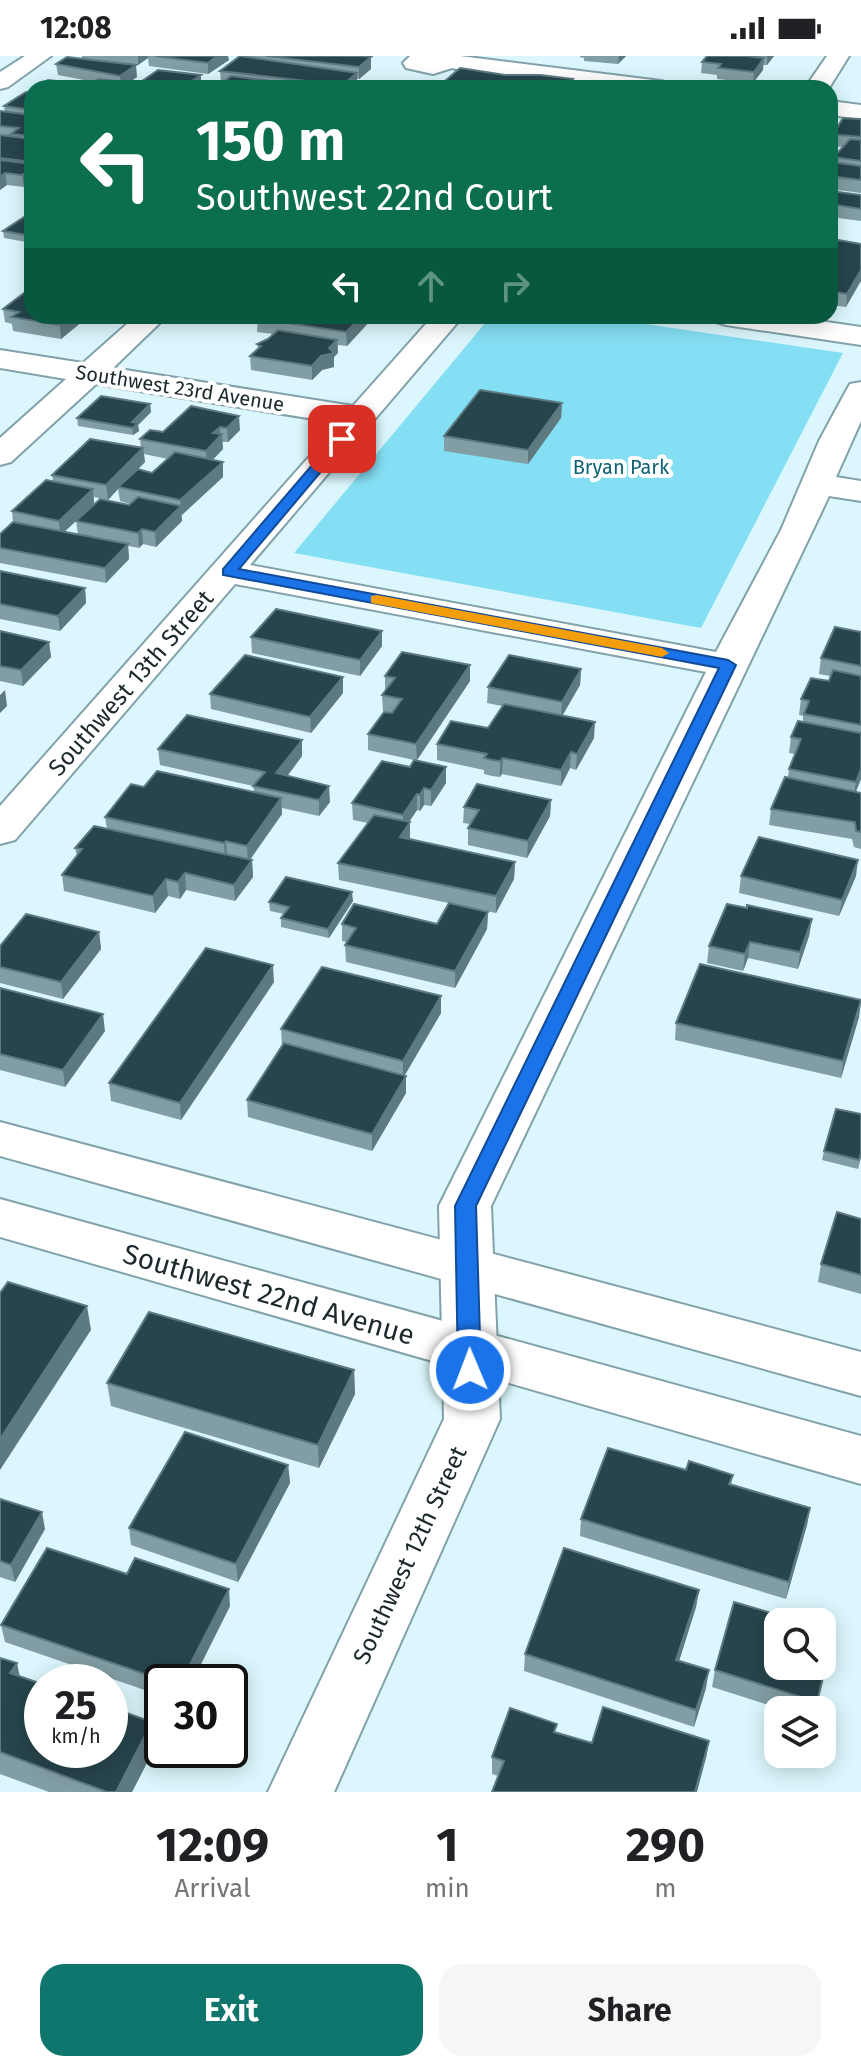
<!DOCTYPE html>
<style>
:root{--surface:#fff;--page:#f6f6f6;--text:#202124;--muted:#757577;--accent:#0f766e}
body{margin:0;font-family:"Fira Sans",sans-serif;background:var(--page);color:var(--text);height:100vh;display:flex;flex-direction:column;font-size:30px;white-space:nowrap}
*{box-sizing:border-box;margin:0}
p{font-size:26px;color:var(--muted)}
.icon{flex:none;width:44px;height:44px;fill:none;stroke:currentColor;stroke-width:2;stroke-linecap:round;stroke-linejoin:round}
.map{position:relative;height:1736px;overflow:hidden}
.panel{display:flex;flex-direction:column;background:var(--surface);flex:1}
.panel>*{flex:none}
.guide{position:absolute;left:24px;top:24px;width:814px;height:244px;border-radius:24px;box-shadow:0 4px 20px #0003;background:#0b6e4f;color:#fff;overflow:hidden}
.buttons{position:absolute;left:764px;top:1552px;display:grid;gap:16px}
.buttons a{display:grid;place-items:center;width:72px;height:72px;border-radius:16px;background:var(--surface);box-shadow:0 4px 20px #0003;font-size:40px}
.speed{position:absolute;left:24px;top:1608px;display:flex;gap:16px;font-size:40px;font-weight:700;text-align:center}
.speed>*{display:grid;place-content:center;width:104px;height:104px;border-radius:50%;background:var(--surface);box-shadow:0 4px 20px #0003;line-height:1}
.speed small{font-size:20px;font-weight:400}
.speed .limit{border:4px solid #111;border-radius:12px;background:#fff;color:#111}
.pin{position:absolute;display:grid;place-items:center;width:68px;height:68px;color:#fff;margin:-34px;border-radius:16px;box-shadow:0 4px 12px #0006}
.me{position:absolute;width:88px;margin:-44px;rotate:359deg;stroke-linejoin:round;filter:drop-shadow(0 0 6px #0008)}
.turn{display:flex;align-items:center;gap:28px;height:168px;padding:0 40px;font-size:36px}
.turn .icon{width:104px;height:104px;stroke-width:2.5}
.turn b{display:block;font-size:56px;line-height:68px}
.lanes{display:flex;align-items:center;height:76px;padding:0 40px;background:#0003;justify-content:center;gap:40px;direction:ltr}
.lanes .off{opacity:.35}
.eta{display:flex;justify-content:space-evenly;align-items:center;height:136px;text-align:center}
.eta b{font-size:48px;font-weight:700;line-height:56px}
.button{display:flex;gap:16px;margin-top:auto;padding:16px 40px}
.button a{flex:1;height:92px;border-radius:24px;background:var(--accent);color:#fff;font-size:32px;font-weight:700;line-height:92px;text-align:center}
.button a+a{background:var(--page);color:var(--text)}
.status{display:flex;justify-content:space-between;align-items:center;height:56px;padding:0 40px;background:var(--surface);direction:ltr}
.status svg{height:22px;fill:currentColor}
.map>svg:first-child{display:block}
.green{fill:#85dff4}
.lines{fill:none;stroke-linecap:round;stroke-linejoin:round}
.street-casing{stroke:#81a2aa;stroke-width:4}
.secondary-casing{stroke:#81a2aa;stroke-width:4}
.street{fill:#fff;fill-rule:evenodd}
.secondary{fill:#fff;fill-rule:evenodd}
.wall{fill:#819ea4;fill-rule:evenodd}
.shaded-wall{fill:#5d7a81}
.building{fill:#27454c;stroke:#5d7a81;stroke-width:2}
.route{fill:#1a73e8;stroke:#114b97;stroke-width:2}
.slow{fill:#f59e0b}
.labels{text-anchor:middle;stroke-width:8;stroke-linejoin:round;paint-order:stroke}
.far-street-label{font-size:20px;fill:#1b282c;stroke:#fff}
.far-park-label{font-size:20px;fill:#106372;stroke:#fff}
.street-label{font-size:24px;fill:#1b282c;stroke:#fff}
.near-street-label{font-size:28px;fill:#1b282c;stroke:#fff}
</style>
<div class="status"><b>12:08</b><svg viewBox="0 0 49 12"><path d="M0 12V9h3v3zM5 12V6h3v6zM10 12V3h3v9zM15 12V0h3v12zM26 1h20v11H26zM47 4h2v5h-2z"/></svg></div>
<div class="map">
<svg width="861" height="1736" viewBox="0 0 861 1736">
<rect width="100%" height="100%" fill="#dbf7fd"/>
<path class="green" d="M491,260H591L843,297L701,572L294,497Z"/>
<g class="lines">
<defs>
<path id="street" d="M25,0H51L8,31L0,33V16Z
M410,0H460L661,25L669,27L673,32H600L476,18L452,12L433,18L406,12L403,7Z
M827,0H849L829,32H805Z
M830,45L861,49V63L830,59Z
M136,260H167L113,312L353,350L433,260H463L250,509L716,596L781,474L819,385L846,335L850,328L861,326V365L836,421L861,425V445L829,440L491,1150L500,1363L334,1736H268L444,1363L439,1150L706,616L235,528L15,784L0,788V750L339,367L96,328L11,406L0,409V382L66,323L0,312V294L83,307Z
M712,260H785L861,271V289L726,269L716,266Z"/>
<path id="secondary" d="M0,1066L861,1296V1340L0,1100Z
M0,1143L861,1380V1428L0,1181Z"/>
</defs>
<use href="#street" class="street-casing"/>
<use href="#secondary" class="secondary-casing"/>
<use href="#street" class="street"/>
<use href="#secondary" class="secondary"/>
</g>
<path class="wall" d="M82,0H155L229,4L208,18L149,10L148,2L138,9L110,6L137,21L128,27L139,28L140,32H36L90,29L94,26L58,19L56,8L82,3Z
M249,0H361L371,13L359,23H357V28L353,32H217L223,26H221L220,15L249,2Z
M580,0H626L618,8L584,5V2L580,1Z
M707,0H774L767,9H763V14L753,27L717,23V19L701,17L702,6Z
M142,25H201L191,32H151L143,31Z
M445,25L572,32H445Z
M32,37V125L24,131L7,129L0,134V55L5,56L4,50Z
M830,61L833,72H837L861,63V137L830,133V106H834V101L843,91L830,90Z
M830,135L861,139V165L830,161Z
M32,163V187L4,182L3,175Z
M861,188L846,251L830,249V197Z
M32,231V260H89L61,283L13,275L12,268L5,266L3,253Z
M248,260H362L371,264L347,290L338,289V297L334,301V311L322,314L312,324L251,314L250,300L258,293L257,288L268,283L273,278L257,276L258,261Z
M562,347L561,362L528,408L444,395V380Z
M150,348L151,356L138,369L139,375L133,379L78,370L77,362Z
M191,350L240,374L228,386H222L223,393L212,404L223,406V421L181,459L182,465L156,491L143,488L139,492L128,490L129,503L106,527L0,507V478L13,466L12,455L53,426L52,419L141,392L140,383L163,376ZM144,398L168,403L152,417L136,415L145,406ZM118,433L120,445L130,448L129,449L94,448V441L108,444ZM76,465L78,478L64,476Z
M0,515L85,532L86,547L60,575L0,563Z
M0,575L49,586L51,601L23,630L0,625Z
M861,576V723L856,736L861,737V793L854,791L852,783L769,769L771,753L788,721L789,713L795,698L789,697L791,681L803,665V660L799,659L801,643L829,625L830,620L819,618L821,602Z
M251,581L382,590L360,620L252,597Z
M581,613L580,629L562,660L594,682L576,714L570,712L561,730L502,718L500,721L492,720L484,718V714L437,704V688L488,672L502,650L487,647L488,631Z
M385,620L470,625L417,704L446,711V727L431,750L424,749L420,755L417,754L409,766L410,783L515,806L514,823L496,857L339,824L338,807L368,767L353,764L352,747L410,711L414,704L368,694V678L392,657L383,655L382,639L385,635Z
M343,637L311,677L211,653L210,638Z
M158,693L302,700L287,720L330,746L319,760L282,752V758L250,804H252L253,821L235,845L186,834L180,843L168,840L155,857L64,835L62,819L77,800L75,792L107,773L105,761L144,731L254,736L253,730L160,709Z
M551,744L550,760L527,802L468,789V772L470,768L463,767L464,751Z
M741,820H856L839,860L739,837Z
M353,845L329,882L281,871V862L284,858L270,855L269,846Z
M747,852L812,863L809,880L798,913L748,902L743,915L707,907L709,890Z
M488,856L487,873L455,932L346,906L345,889L347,886L342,885V868H437Z
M99,876L101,893L63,943L0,927V890Z
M274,926L181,1064L111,1045L109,1027Z
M0,932L105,975L65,1031L0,1014Z
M441,940V957L405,1019L406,1020V1037L372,1095L248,1061L247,1044L282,990L281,973Z
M859,961L841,1022L675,984L676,967Z
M861,1058V1102L858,1113L822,1104L824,1095Z
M861,1163V1238L818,1226L821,1208Z
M354,1314L355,1338L319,1412L111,1350L107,1327Z
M288,1409L290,1427L238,1526L131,1489L129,1472Z
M686,1414L733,1419L731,1429L810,1452L807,1469L786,1543L580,1480L581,1463Z
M0,1443L45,1473L15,1526L0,1521Z
M127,1518L230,1550L192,1626H162V1640L5,1586L1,1569Z
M699,1534L696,1551L679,1605L706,1632L694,1671L524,1615L525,1598Z
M831,1593L816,1654H784L712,1631L715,1614Z
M0,1602L20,1620L156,1689L132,1736H49L0,1718Z
M556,1676L592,1687L709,1685L706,1702L498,1720L492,1718V1701Z"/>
<path class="shaded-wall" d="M138,0H148V2L138,9Z
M217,0H228L229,4L208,18V7Z
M619,0H626L618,8Z
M767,0H774L767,9Z
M371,1V13L359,23V11Z
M764,2L763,14L753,27L754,16Z
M136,9L137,21L121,32L120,20Z
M357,17V28L353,32H342V29Z
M201,19V25L191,32H181Z
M573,23L572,32H564Z
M32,112V125L24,131L22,119Z
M5,117L7,129L0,134V121Z
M861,214V225L846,251L847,238Z
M71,260H89L61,283L60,269Z
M362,260H371V264L347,290L346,276Z
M337,284L338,297L334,301V311L322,314L312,324V310Z
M562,347L561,362L528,408V394Z
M150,348L151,356L138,369L139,375L133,379L132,366Z
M239,360L240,374L228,386L227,372Z
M220,371V380L222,378L223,393L207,410L206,395L213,377Z
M143,392L145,406L120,431H118V433L108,444L106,429Z
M223,406V421L182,459L180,444Z
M93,433L94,448L60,480L59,465Z
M181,450L182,465L156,491L155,476Z
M142,473L143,488L139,492L138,477Z
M128,488L129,503L106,527L105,512Z
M85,532L86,547L60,575L58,560Z
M382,575V590L360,620V604Z
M49,586L51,601L23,630L21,614Z
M470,609V625L417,704L416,688Z
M581,613L580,629L561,662L562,646Z
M343,621V637L311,677L310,661Z
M5,634L7,650L0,657V639Z
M595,666L594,682L576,714L577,698Z
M302,684V700L277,734L276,717Z
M571,696L570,712L561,730V714Z
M503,702L502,718L500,721V705Z
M446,711V727L431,750V734Z
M861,713V723L853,742L856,726Z
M329,730L330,746L319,760V744Z
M424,732V749L420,755V739Z
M417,738V754L403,775V759Z
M281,742L282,758L248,806L247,790Z
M551,744L550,760L527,802L528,785Z
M410,766V783L400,781Z
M226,785L227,801L225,804L224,787Z
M252,804L253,821L235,845L234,829Z
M858,804L856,820L839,860L842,844Z
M515,806L514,823L496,857V840Z
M185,817L186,834L180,843L178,826Z
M166,823L168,840L155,857L153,840Z
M352,836L353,845L329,882L328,873Z
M488,856L487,873L455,932V915Z
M812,863L809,880L798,913L800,896Z
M99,876L101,893L63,943L61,926Z
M750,886L748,902L743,915L745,898Z
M273,909L274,926L181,1064L180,1047Z
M441,940V957L403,1022V1005Z
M861,947L859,961L841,1022L843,1005Z
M103,958L105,975L65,1031L63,1014Z
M406,1020V1037L372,1095V1078Z
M87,1250L91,1274L0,1414V1383Z
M354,1314L355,1338L319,1412L318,1389Z
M288,1409L290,1427L238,1526L236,1508Z
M810,1452L807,1469L786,1543L789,1526Z
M42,1456L45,1473L15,1526L11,1509Z
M229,1533L230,1550L192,1626H181Z
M699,1534L696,1551L674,1621L676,1604Z
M17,1607L22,1631L10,1617Z
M709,1614L706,1632L694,1671L696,1654Z
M152,1666L156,1689L132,1736H116Z
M709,1685L706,1702L697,1736H695Z"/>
<path class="building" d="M155,0H217L208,7Z
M240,0L357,17L342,29L220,15Z
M266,0H361L371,1L359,11Z
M707,0H745L764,2L754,16L718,12L721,8L702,6Z
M67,1L136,9L120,20L56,8Z
M460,12L505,19H540L573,23L564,32H502L445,25Z
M158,14L201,19L181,32H173L154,28L157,27L142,25Z
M231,20L327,32H226L217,31Z
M98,23L139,28L134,32H36L48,24L90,29Z
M26,36L32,37V54L4,50Z
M0,55L32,59V80L11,78L19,72L0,70Z
M843,62L861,63V81L830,78V71L837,72Z
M0,79L32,83V106L0,102Z
M850,83L861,84V105L834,101Z
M0,104L32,108V112L22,119L5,117L0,121Z
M830,106L861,110V124L830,120Z
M830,135L861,139V153L830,148Z
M24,161L32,163V180L3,175Z
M838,184L861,188V214L847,238L830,235V197Z
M32,231V260H71L60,269L11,261L19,256L3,253Z
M259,260H362L346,276L256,262Z
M278,274L337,284L329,292L334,297L321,300L312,310L250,300L261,290L257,288L268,283Z
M480,334L562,347L528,394L444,380Z
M101,340L150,348L132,366L138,367L133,372L77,362Z
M191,350L239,360L227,372L220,371L213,377L222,378L206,395L140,383L150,374L163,376Z
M90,383L143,392L106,429L52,419Z
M175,396L223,406L180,444L118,431L138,413L152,417Z
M46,424L93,433L59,465L12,455Z
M138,441L181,450L155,476L142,473L138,477L76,465L100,443L129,449Z
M13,466L128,488L105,512L0,492V478Z
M0,515L85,532L58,560L0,548Z
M276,553L382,575L360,604L251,581Z
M835,571L861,576V610L821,602Z
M0,575L49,586L21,614L0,610Z
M402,596L470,609L416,688L368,678L384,656L392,657L402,643L382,639L395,622L385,620Z
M245,599L343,621L310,661L210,638Z
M509,599L581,613L562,646L488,631Z
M833,614L861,620V669L804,658L809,645L801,643L811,622L829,625Z
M504,648L595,666L577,698L571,696L561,714L503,702L500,705L492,704L484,702L487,698L437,688L451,665L488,672Z
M187,659L302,684L276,717L329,730L319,744L253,730L265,716L158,693Z
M798,665L861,677V713L856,726L789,713L801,683L791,681Z
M414,704L446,711L431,734L424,732L420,739L417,738L403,759L352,747L382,705L410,711Z
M157,715L281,742L247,790L226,785L224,787L105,761L131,728L144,731Z
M785,721L861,737V776L856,775L855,766L771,753Z
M477,728L551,744L528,785L468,772L479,754L464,751Z
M374,759L410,766L400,781L515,806L496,840L338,807Z
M94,770L252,804L234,829L185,817L178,826L166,823L153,840L62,819L82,793L75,792Z
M759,781L858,804L842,844L741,820Z
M286,821L352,836L328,873L281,862L289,851L269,846Z
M449,847L488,856L455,915L345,889L356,872L342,868L354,848L437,868Z
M727,848L747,852V849L812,863L800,896L750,886L745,898L709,890Z
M26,858L99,876L61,926L0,911V890Z
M206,892L273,909L180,1047L109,1027Z
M700,908L861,944L843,1005L676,967Z
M322,911L441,940L403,1005L281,973Z
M0,932L103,958L63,1014L0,998Z
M284,987L406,1020L372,1078L247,1044Z
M836,1053L861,1058V1097L859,1104L824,1095Z
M837,1156L861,1163V1219L821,1208Z
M8,1226L87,1250L0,1383V1237Z
M149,1256L354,1314L318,1389L107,1327Z
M185,1376L288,1409L236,1508L129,1472Z
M608,1392L686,1414L689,1405L733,1419L729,1428L810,1452L789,1526L581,1463Z
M0,1443L42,1456L11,1509L0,1505Z
M47,1492L127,1518L135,1502L229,1533L181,1626H168L1,1569Z
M564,1492L699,1534L676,1604L709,1614L696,1654L525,1598Z
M734,1546L802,1566H778V1610H822V1572L834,1575L817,1646L715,1614Z
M0,1602L17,1607L10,1617L42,1628V1694H110V1651L152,1666L116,1736H107L0,1696Z
M603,1651L709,1685L695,1736H492L504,1705L492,1701L510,1652L557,1668L554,1676L592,1687Z"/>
<path class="route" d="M342,379L348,383L346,386L239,513L728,604L736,609L476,1150L481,1314L478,1321L470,1323L462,1321L458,1314L455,1150L719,612L223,519V513L337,380Z"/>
<path class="slow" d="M377,539L662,592L669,597L662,601L371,547V540Z"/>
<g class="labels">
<g class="far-street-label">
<text transform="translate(180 332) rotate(9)" y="7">Southwest 23rd Avenue</text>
</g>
<g class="far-park-label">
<text x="621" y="418">Bryan Park</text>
</g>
<g class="street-label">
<text transform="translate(131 627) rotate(-49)" y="8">Southwest 13th Street</text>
<text transform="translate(410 1499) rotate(-65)" y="8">Southwest 12th Street</text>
</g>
<g class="near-street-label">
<text transform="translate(269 1238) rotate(16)" y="10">Southwest 22nd Avenue</text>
</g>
</g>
</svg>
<div class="buttons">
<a><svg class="icon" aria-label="search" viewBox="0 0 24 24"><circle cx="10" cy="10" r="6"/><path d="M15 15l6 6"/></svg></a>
<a><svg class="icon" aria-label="layers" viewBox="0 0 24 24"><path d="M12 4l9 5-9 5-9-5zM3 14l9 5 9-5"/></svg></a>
</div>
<div class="speed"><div>25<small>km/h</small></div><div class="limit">30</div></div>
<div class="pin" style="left:342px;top:383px;background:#d93025"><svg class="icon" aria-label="arrive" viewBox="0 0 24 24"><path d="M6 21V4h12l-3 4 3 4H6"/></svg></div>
<svg class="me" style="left:470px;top:1314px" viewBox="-20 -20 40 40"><circle r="17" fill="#1a73e8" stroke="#fff" stroke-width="3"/><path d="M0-11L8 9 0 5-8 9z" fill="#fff"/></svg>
<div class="guide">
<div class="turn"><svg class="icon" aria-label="left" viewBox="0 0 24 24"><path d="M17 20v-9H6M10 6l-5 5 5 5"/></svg><div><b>150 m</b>Southwest 22nd Court</div></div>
<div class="lanes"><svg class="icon" aria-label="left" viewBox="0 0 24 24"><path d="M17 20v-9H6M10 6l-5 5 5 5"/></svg><svg class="icon off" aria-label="ahead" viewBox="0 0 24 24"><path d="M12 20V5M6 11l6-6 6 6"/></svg><svg class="icon off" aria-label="right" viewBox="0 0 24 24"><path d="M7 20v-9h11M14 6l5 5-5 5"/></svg></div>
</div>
</div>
<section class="panel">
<div class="eta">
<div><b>12:09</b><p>Arrival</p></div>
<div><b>1</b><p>min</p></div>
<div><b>290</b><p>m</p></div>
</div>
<div class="button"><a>Exit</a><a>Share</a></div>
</section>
